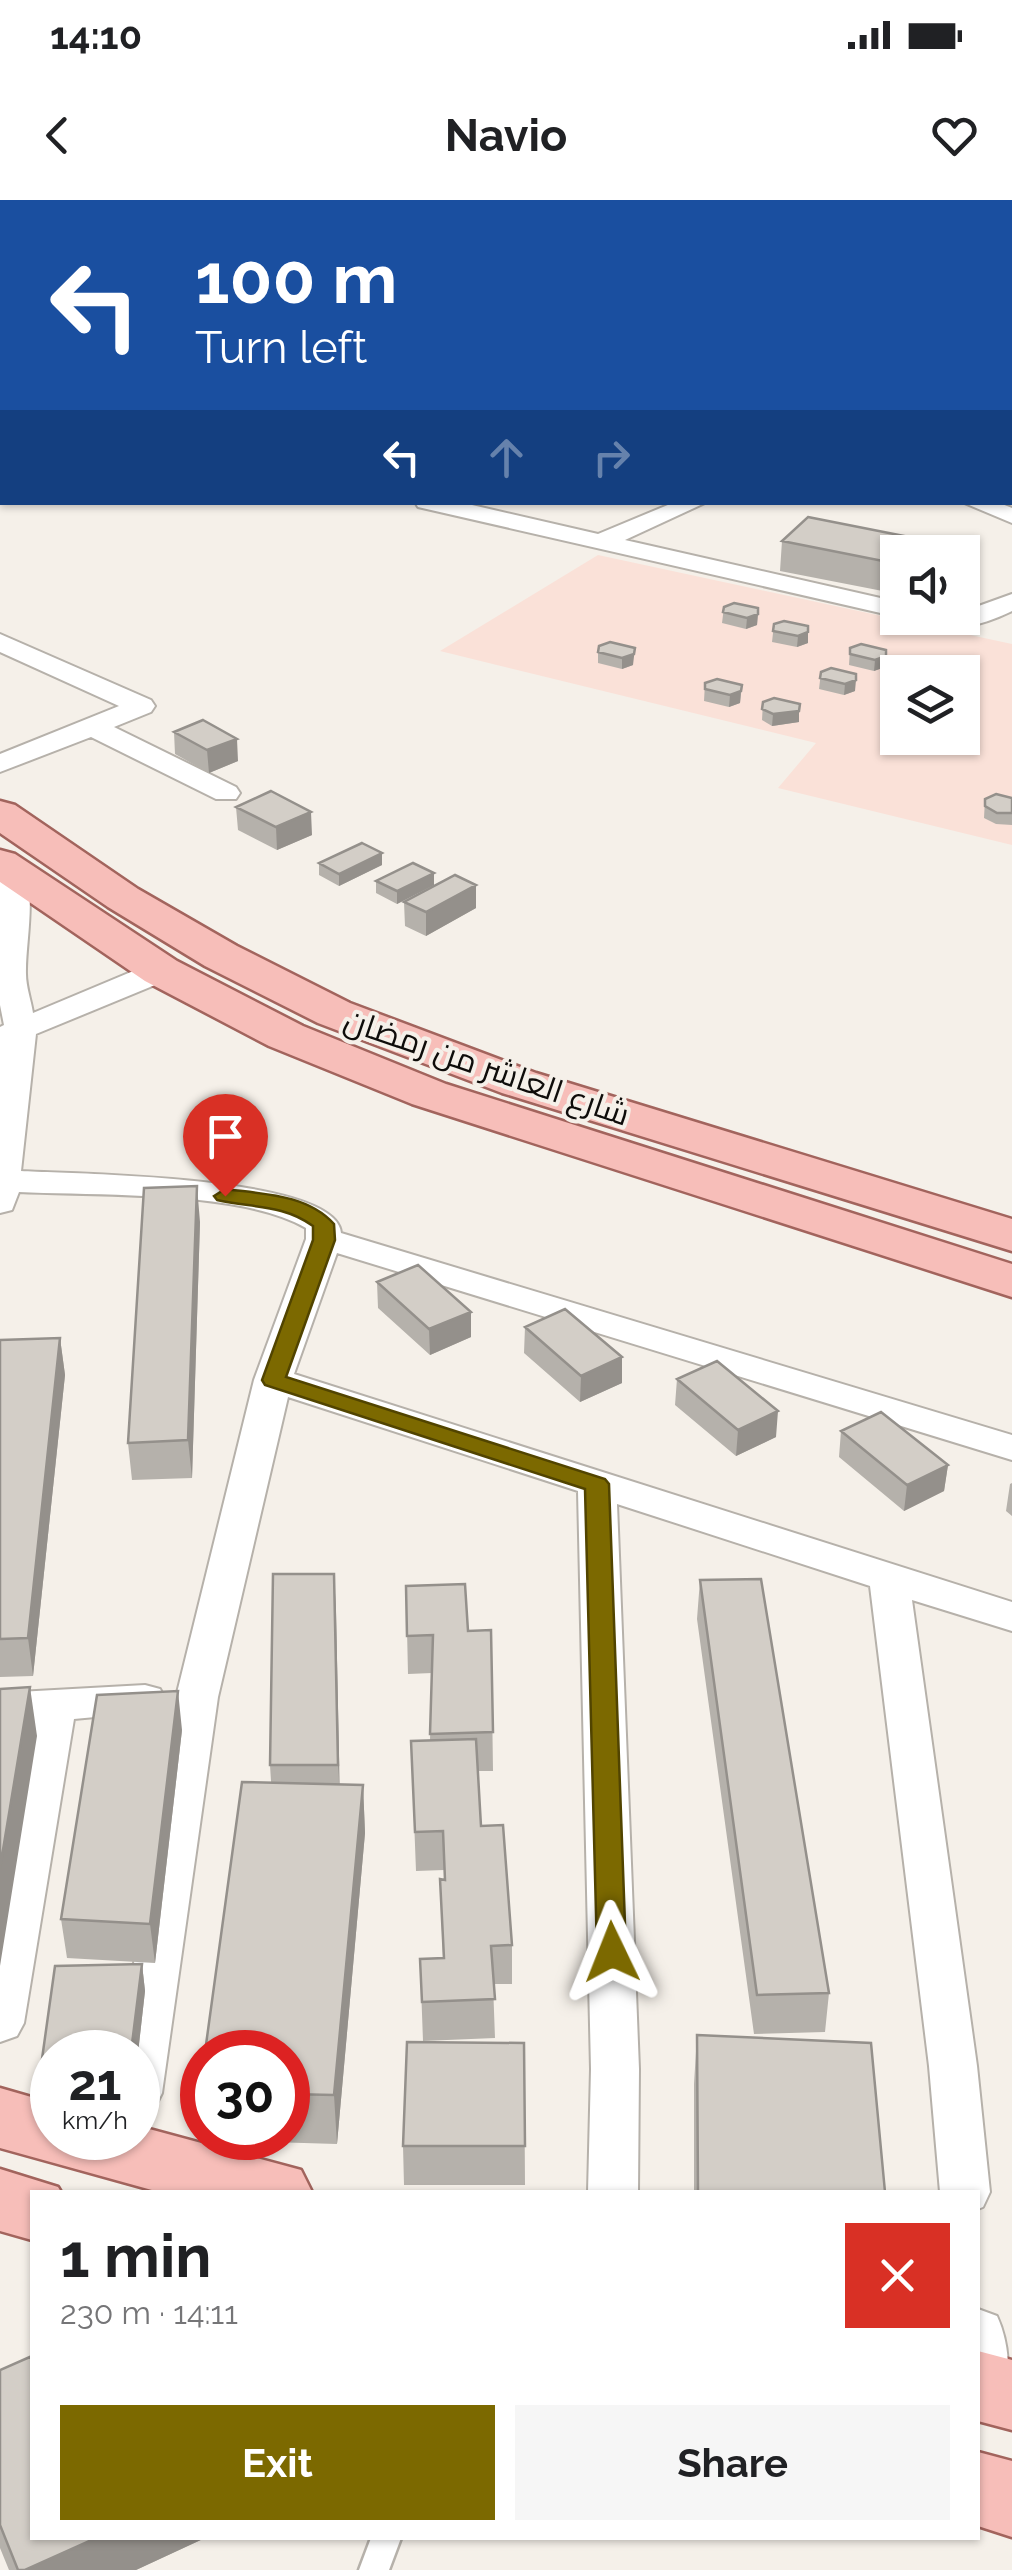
<!DOCTYPE html>
<meta charset="utf-8">
<style>
:root{--surface:#fff;--page:#f6f6f6;--text:#202124;--muted:#757577;--accent:#7c6900}
body{margin:0;font-family:Raleway,Cairo,sans-serif;background:var(--page);color:var(--text);height:100vh;display:flex;flex-direction:column;font-size:38px;white-space:nowrap}
*{box-sizing:border-box;margin:0}
p{font-size:32px;color:var(--muted)}
.icon{flex:none;width:55px;height:55px;fill:none;stroke:currentColor;stroke-width:2;stroke-linecap:round;stroke-linejoin:round}
.map{position:relative;flex:1;overflow:hidden}
.sheet{position:absolute;left:30px;top:1990px;width:950px;height:350px;display:flex;flex-direction:column;background:var(--surface);border-radius:0px;box-shadow:0 2px 8px #0004}
.sheet>*{flex:none}
.hud{position:absolute;left:0px;top:0px;width:1012px;height:305px;box-shadow:0 2px 8px #0004;background:#1a4fa0;color:#fff;overflow:hidden}
.controls{position:absolute;left:880px;top:335px;display:grid;gap:20px}
.controls a{display:grid;place-items:center;width:100px;height:100px;border-radius:0px;background:var(--surface);box-shadow:0 2px 8px #0004;font-size:50px}
.speed{position:absolute;left:30px;top:1830px;display:flex;gap:20px;font-size:50px;font-weight:700;text-align:center}
.speed>*{display:grid;place-content:center;width:130px;height:130px;border-radius:50%;background:var(--surface);box-shadow:0 2px 8px #0004;line-height:1}
.speed small{font-size:25px;font-weight:400}
.speed .limit{border:15px solid #d22;background:#fff;color:#111}
.pin{position:absolute;display:grid;place-items:center;width:85px;height:85px;color:#fff;margin:-102px -42px;border-radius:50% 50% 50% 0;rotate:-45deg;box-shadow:0 0 10px #0007}
.pin .icon{rotate:45deg}
.me{position:absolute;width:110px;margin:-55px;rotate:358deg;stroke-linejoin:round;filter:drop-shadow(0 0 8px #0008)}
.turn{display:flex;align-items:center;gap:35px;height:210px;padding:0 30px;font-size:45px}
.turn .icon{width:130px;height:130px;stroke-width:2.5}
.turn b{display:block;font-size:70px;line-height:85px}
.lanes{display:flex;align-items:center;height:95px;padding:0 30px;background:#0003;justify-content:center;gap:50px;direction:ltr}
.lanes .off{opacity:.35}
.round{display:grid;place-items:center;flex:none;width:105px;height:105px;border-radius:0px;background:var(--page)}
.head{display:flex;align-items:center;justify-content:space-between;height:170px;padding:0 30px}
h1{font-size:60px;font-weight:700;line-height:75px}
.button{display:flex;gap:20px;margin-top:auto;padding:20px 30px}
.button a{flex:1;height:115px;border-radius:0px;background:var(--accent);color:#fff;font-size:40px;font-weight:700;line-height:115px;text-align:center}
.button a+a{background:var(--page);color:var(--text)}
.status{display:flex;justify-content:space-between;align-items:center;height:70px;padding:0 50px;background:var(--surface);direction:ltr}
.status svg{height:28px;fill:currentColor}
header{display:flex;justify-content:space-between;align-items:center;height:130px;padding:0 30px;background:var(--surface);font-size:45px;font-weight:700}
.map>svg:first-child{display:block}
.industrial{fill:#fae1d8;fill-rule:evenodd}
.lines{fill:none;stroke-linecap:round;stroke-linejoin:round}
.service-casing{stroke:#b6b1aa;stroke-width:5}
.minor-casing{stroke:#b6b1aa;stroke-width:4}
.primary-casing{stroke:#a2645d;stroke-width:5}
.service{fill:#fff;fill-rule:evenodd}
.minor{fill:#fff;fill-rule:evenodd}
.primary{fill:#f7beb9;fill-rule:evenodd}
.wall{fill:#b5b1ab}
.shaded-wall{fill:#94908b}
.building{fill:#d3cec7;stroke:#94908b;stroke-width:2.5}
.route{fill:#7c6900;stroke:#514400;stroke-width:2.5}
.labels{text-anchor:middle;stroke-width:8;stroke-linejoin:round;paint-order:stroke}
.street-label{font-size:32px;fill:#0e0c0a;stroke:#f5f0e9}
</style>
<div class="status"><b>14:10</b><svg viewBox="0 0 49 12"><path d="M0 12V9h3v3zM5 12V6h3v6zM10 12V3h3v9zM15 12V0h3v12zM26 1h20v11H26zM47 4h2v5h-2z"/></svg></div>
<header><svg class="icon" aria-label="back" viewBox="0 0 24 24"><path d="M15 5l-7 7 7 7"/></svg>Navio<svg class="icon" aria-label="heart" viewBox="0 0 24 24"><path d="M12 20l-8-8c-3-5 5-10 8-4 3-6 11-1 8 4z"/></svg></header>
<div class="map">
<svg width="1012" height="2370" viewBox="0 0 1012 2370">
<rect width="100%" height="100%" fill="#f5f0e9"/>
<path class="industrial" d="M598,355L1012,444V645L778,588L816,543L440,451ZM898,472H962V538H898Z"/>
<g class="lines">
<defs>
<path id="service" d="M371,2338H401L389,2370H359Z"/>
<path id="minor" d="M71,0H96L97,2H72Z
M113,0H138L139,2H114Z
M2,56V68L0,69V57Z
M0,154H2V167H0Z
M0,247L2,248V262L0,261Z
M415,302H459L598,334L675,302H707L625,340L898,402V417L418,307Z
M962,302H997L1012,308V323Z
M1012,394V411C988,423 938,440 916,418H962V412Z
M0,434L151,500L155,506L151,512L114,527L236,587L240,593L236,599H216L91,537L0,572V554L119,506L0,452Z
M11,661L21,664C38,689 25,744 26,774C26,787 31,800 33,813L150,764H172L176,771L172,778L36,834L21,971C70,974 337,975 341,1033L1012,1235V1260L337,1053L294,1174L1012,1402V1431L912,1400L977,1866L990,1992L983,2007L978,2009V1992H940L929,1866L870,1386L617,1304L639,1869L638,1992H588L591,1869L578,1291L288,1197L218,1497L162,1893L155,1907L138,1913V1852H120L176,1497L254,1180L306,1039V1028C242,990 95,996 19,992L12,1010L0,1013V827L4,825L0,805V665Z
M145,1485L160,1489L166,1500L160,1511L74,1519L24,1823L17,1836L0,1842V1691L31,1522L0,1523V1493Z
M978,2109L997,2116C1009,2142 1012,2178 1002,2204L983,2211L978,2209Z"/>
<path id="primary" d="M0,601L15,605L138,689L237,746L350,803L536,873L1012,1019V1051L502,893L318,823L205,766L108,707L0,633Z
M0,650L15,654L177,761L303,826L446,884L1012,1064V1097L412,904L269,846L145,781L0,682Z
M0,1888L52,1903V1938H138V1926L301,1970L312,1992H159L0,1948Z
M0,1969L58,1987L61,1992H32V2040L0,2031Z
M978,2151L1012,2160V2230L978,2221Z
M978,2252L1012,2261V2337L978,2326Z"/>
</defs>
<use href="#service" class="service-casing"/>
<use href="#minor" class="minor-casing"/>
<use href="#primary" class="primary-casing"/>
<use href="#service" class="service"/>
<use href="#minor" class="minor"/>
<use href="#primary" class="primary"/>
</g>
<path class="wall" d="M0,64H2V89L0,88Z
M0,94H2V140L0,139Z
M808,317L975,350L972,380L962,389V352H898V394L780,371L782,341Z
M724,407L758,408L757,425L746,429L722,423Z
M774,424L808,426V443L797,447L772,442Z
M610,442L633,465L622,469L598,463V452Z
M861,444L885,467L874,471L849,465L850,448Z
M831,468L855,491L844,495L819,489L821,472Z
M705,483L742,485L740,503L729,507L704,501Z
M763,502L799,522L772,526L762,520Z
M174,532L238,561L209,573L175,554Z
M1012,598V625L996,624L984,618L985,599Z
M236,607L312,635L277,650L238,630Z
M319,663L382,665L339,686L319,675Z
M376,681L434,685L397,704L376,693Z
M404,702L476,708L426,736L405,726Z
M200,1022L192,1278L132,1280L128,1243Z
M377,1082L471,1112V1137L430,1155L378,1108Z
M525,1127L622,1183L580,1202L524,1153Z
M60,1138L65,1175L33,1476L0,1477V1140Z
M677,1179L776,1237L736,1256L675,1205Z
M841,1231L948,1265L944,1291L904,1311L839,1257Z
M1012,1283V1316L1006,1311L1010,1284Z
M334,1374L339,1584L363,1585L365,1633L337,1944L205,1940L204,1938H288V1852L270,1565Z
M700,1380L829,1793L825,1832L754,1834L697,1419Z
M406,1386L468,1431L491,1430L493,1571H478L481,1626L512,1745V1784H493L495,1838L423,1841L420,1759H443L440,1679L444,1680V1670L416,1671L411,1541L430,1540L432,1473L408,1474Z
M182,1530L155,1763L67,1758L61,1719Z
M142,1764L145,1791L138,1853L52,1852V1886L47,1887L42,1859Z
M697,1835L885,1992H694V1884Z
M524,1843L525,1985H404L403,1946Z
M202,1869V1920L199,1891Z
M0,2170L205,2338L136,2370H9L0,2348Z"/>
<path class="shaded-wall" d="M2,193V213L0,214V194Z
M975,350L972,380L962,389V363Z
M758,414L757,425L746,429L747,418Z
M808,432V443L797,447L798,436Z
M635,448L633,465L622,469V458Z
M886,456L885,467L874,471L875,460Z
M856,480L855,491L844,495L845,484Z
M741,491L740,503L729,507L730,495Z
M799,511V522L772,526L773,514Z
M237,539L238,561L209,573L207,550Z
M311,612L312,635L277,650L276,627Z
M382,653V665L339,686V674Z
M434,673V685L397,704V691Z
M476,685V708L426,736V712Z
M197,986L200,1022L192,1278L188,1240Z
M471,1112V1137L430,1155L429,1129Z
M60,1138L65,1175L33,1476L28,1438Z
M622,1157V1183L580,1202L581,1176Z
M778,1211L776,1237L736,1256L738,1230Z
M948,1265L944,1291L904,1311L907,1285Z
M334,1374L336,1412L340,1604L338,1565Z
M30,1487L37,1536L0,1766V1668Z
M178,1491L182,1530L155,1763L150,1724Z
M363,1585L365,1633L337,1944L334,1895Z
M142,1764L145,1791L138,1853L131,1852Z
M96,2338H205L136,2370H25Z"/>
<path class="building" d="M0,94H2V122L0,121Z
M0,177L2,178V193L0,194Z
M808,317L975,350L962,363V352H898V364L782,341Z
M734,403L758,408V414L747,418L723,412L724,407Z
M784,421L808,426V432L798,436L773,431L774,424Z
M610,442L635,448L634,454L622,458L598,452L599,446Z
M861,444L886,450V456L875,460L850,454V448Z
M831,468L856,474V480L845,484L820,478L821,472Z
M717,479L742,485L741,491L730,495L705,489V483Z
M774,498L800,504L799,511L773,514L762,509L763,502Z
M203,520L237,539L207,550L174,532Z
M271,591L311,612L276,627L236,607Z
M996,594L1012,598V613H997L985,606V599Z
M362,643L382,653L339,674L319,663Z
M413,663L434,673L397,691L376,681Z
M455,675L476,685L426,712L404,702Z
M197,986L188,1240L128,1243L144,988Z
M418,1065L471,1112L429,1129L377,1082Z
M565,1109L622,1157L581,1176L525,1127Z
M60,1138L28,1438L0,1439V1140Z
M717,1161L778,1211L738,1230L677,1179Z
M881,1212L948,1265L907,1285L841,1231Z
M273,1374H334L338,1565H270Z
M761,1379L829,1793L757,1795L700,1380Z
M465,1384L468,1431L491,1430L493,1532L430,1534L433,1435L407,1436L406,1386Z
M30,1487L0,1668V1489Z
M178,1491L150,1724L61,1719L97,1495Z
M476,1539L481,1626L503,1625L512,1745L491,1746L495,1799L422,1802L420,1759L444,1758L440,1679L445,1680L443,1631L415,1632L411,1541Z
M242,1582L363,1585L334,1895L288,1894V1852H205Z
M142,1764L131,1852H52V1859H42L55,1766Z
M697,1835L871,1843L885,1992H698Z
M407,1842L524,1843L525,1946H403Z
M202,1869V1891H199Z
M32,2156V2338H96L25,2370H18L0,2325V2170Z"/>
<path class="route" d="M225,989C262,994 307,994 334,1024L335,1040L286,1177L605,1279L609,1284L626,1752L621,1760L612,1763L602,1760L597,1752L585,1289L265,1185L262,1180L313,1040V1026C283,1004 251,1008 217,1000L214,996Z"/>
<g class="labels">
<g class="street-label">
<text transform="translate(487 867) rotate(19)" y="11">شارع العاشر من رمضان</text>
</g>
</g>
</svg>
<div class="controls">
<a><svg class="icon" aria-label="sound" viewBox="0 0 24 24"><path d="M4 9h4l5-4v14l-5-4H4zM17 9q2 3 0 6"/></svg></a>
<a><svg class="icon" aria-label="layers" viewBox="0 0 24 24"><path d="M12 4l9 5-9 5-9-5zM3 14l9 5 9-5"/></svg></a>
</div>
<div class="speed"><div>21<small>km/h</small></div><div class="limit">30</div></div>
<div class="pin" style="left:225px;top:996px;background:#d93025"><svg class="icon" aria-label="arrive" viewBox="0 0 24 24"><path d="M6 21V4h12l-3 4 3 4H6"/></svg></div>
<svg class="me" style="left:612px;top:1752px" viewBox="-20 -20 40 40"><path d="M0-17L14 15 0 8-14 15z" fill="#7c6900" stroke="#fff" stroke-width="4"/></svg>
<div class="hud">
<div class="turn"><svg class="icon" aria-label="left" viewBox="0 0 24 24"><path d="M17 20v-9H6M10 6l-5 5 5 5"/></svg><div><b>100 m</b>Turn left</div></div>
<div class="lanes"><svg class="icon" aria-label="left" viewBox="0 0 24 24"><path d="M17 20v-9H6M10 6l-5 5 5 5"/></svg><svg class="icon off" aria-label="ahead" viewBox="0 0 24 24"><path d="M12 20V5M6 11l6-6 6 6"/></svg><svg class="icon off" aria-label="right" viewBox="0 0 24 24"><path d="M7 20v-9h11M14 6l5 5-5 5"/></svg></div>
</div>
<section class="sheet">
<div class="head"><div><h1>1 min</h1><p>230 m · 14:11</p></div><a class="round" style="background:#d93025;color:#fff"><svg class="icon" aria-label="close" viewBox="0 0 24 24"><path d="M6 6l12 12M18 6L6 18"/></svg></a></div>
<div class="button"><a>Exit</a><a>Share</a></div>
</section>
</div>
